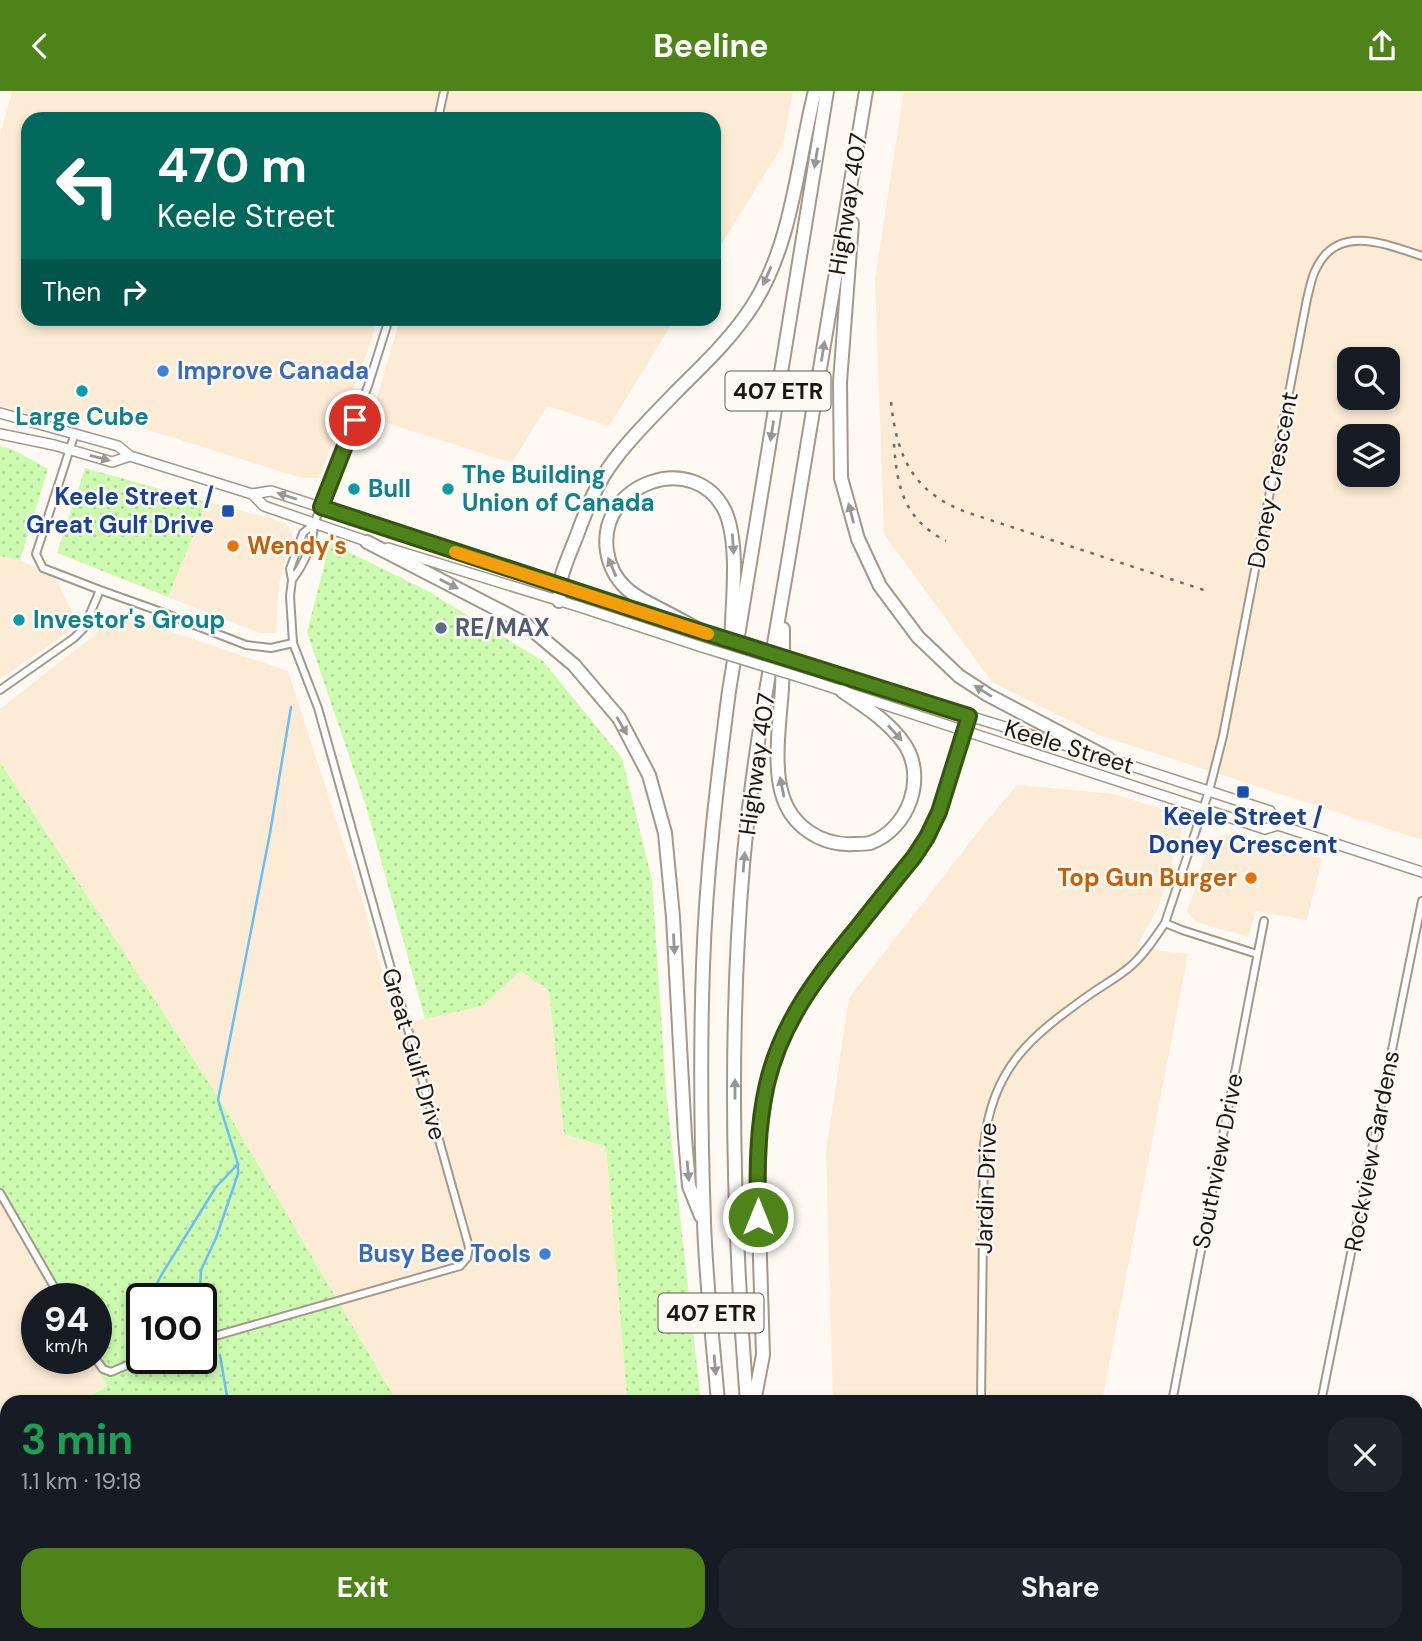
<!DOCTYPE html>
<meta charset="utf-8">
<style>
:root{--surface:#171b24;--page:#20242c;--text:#f1f3f6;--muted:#9ea1a6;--accent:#4e831a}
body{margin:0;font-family:"DM Sans",sans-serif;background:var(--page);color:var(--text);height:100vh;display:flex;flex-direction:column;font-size:26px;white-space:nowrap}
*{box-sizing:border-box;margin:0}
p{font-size:23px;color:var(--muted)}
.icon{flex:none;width:38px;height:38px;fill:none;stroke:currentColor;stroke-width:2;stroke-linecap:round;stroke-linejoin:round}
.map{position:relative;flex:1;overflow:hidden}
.sheet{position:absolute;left:0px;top:1304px;width:1423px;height:247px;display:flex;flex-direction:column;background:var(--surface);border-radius:21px 21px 0 0;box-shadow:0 4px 10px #0003}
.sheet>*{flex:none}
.top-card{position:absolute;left:21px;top:21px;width:700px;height:214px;border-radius:21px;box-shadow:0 4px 10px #0003;background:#00695c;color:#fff;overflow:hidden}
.controls{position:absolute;left:1337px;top:256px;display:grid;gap:14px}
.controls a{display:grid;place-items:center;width:63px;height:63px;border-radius:14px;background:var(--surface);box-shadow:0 4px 10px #0003;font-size:35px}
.speed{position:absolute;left:21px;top:1192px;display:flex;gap:14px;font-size:35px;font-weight:700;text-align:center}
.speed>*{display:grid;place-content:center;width:91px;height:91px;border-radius:50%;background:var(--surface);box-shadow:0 4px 10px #0003;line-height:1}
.speed small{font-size:18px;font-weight:400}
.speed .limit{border:4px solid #111;border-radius:10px;background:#fff;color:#111}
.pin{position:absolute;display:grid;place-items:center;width:60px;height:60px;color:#fff;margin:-30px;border:4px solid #fff;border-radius:50%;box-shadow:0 2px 7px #0007}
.me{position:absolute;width:77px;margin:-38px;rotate:0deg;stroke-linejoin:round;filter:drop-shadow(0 0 5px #0008)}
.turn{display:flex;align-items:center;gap:24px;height:147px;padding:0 21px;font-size:32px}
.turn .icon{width:91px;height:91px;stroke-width:2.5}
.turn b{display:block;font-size:49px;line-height:60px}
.then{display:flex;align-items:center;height:66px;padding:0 21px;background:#0003;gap:14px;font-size:26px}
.round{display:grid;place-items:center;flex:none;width:74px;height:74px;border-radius:21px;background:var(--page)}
.overview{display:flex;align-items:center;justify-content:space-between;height:119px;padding:0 21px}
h1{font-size:42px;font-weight:700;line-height:52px;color:#1e9e55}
.primary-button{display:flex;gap:14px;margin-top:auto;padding:14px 21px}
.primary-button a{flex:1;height:80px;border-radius:21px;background:var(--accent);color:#fff;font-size:28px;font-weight:700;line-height:80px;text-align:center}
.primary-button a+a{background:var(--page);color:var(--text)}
header{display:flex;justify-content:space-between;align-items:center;height:91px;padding:0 21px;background:var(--accent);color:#fff;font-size:32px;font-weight:700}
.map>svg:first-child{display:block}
.built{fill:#fcecd6;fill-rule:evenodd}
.grass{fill:url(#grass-dots);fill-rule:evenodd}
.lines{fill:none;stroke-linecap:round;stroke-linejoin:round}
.stream{stroke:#6bbdf6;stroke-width:2.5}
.minor-casing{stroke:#a3988a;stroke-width:10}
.secondary-casing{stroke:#a3988a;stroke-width:12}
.motorway-casing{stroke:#a3988a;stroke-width:16}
.minor{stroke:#fff;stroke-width:6}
.secondary{stroke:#fff;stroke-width:9}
.motorway{stroke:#fff;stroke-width:12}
.rail{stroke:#6e6a64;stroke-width:2.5;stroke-dasharray:3.5 7;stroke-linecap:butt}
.secondary-bridge-casing{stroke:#a3988a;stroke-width:12;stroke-linecap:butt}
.secondary-bridge{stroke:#fff;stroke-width:9}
.oneway{fill:#989794}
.route-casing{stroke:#351;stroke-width:18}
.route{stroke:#4e831a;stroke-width:12}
.slow{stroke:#f59e0b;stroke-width:12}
.shop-dot{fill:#3f7fe0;stroke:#fef9f3;stroke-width:2.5}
.culture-dot{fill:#0f9aa8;stroke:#fef9f3;stroke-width:2.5}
.transit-dot{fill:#1a4fb4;stroke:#fef9f3;stroke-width:2.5}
.food-dot{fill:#e8710a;stroke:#fef9f3;stroke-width:2.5}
.service-dot{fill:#5c6f8a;stroke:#fef9f3;stroke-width:2.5}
.labels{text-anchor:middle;stroke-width:5;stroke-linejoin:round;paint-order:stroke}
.shield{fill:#fef9f3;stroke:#5f5b56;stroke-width:2}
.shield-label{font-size:23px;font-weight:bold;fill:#1b1712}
.street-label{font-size:24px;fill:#1b1712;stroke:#fef9f3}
.shop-label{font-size:24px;font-weight:bold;fill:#366cbe;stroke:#fef9f3;text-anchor:start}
.culture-label{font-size:24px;font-weight:bold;fill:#0d838f;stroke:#fef9f3;text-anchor:start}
.transit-label{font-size:24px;font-weight:bold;fill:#164399;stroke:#fef9f3;text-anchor:end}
.food-label{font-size:24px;font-weight:bold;fill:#c56008;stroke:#fef9f3;text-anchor:start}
.service-label{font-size:24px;font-weight:bold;fill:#4e5e75;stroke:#fef9f3;text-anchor:start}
</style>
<header><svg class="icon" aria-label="back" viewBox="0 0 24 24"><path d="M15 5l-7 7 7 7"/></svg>Beeline<svg class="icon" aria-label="share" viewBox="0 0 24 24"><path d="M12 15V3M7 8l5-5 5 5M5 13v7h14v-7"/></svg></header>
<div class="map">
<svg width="1422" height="1550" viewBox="0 0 1422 1550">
<defs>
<pattern id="grass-dots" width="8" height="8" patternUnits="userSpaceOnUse" patternTransform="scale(1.75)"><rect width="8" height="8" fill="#ccfbaf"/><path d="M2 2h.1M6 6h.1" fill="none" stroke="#afd696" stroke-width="1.8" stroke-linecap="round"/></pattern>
</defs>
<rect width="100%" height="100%" fill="#fef9f3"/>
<path class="built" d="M12,0H793L783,54L714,165V28H28V228H377L371,251L319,387H302L110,327L99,325L91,332L67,326L57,330L0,315V45Z
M904,0H1422V749L1099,644L992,591L884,443L875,188ZM1349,268H1388V306H1349ZM1349,345H1388V383H1349Z
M400,228H675L609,335L547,315L512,372L371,327Z
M207,411L284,431L293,441L279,493L276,542H260L168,506Z
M0,465L20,469L56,488L78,534L0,588Z
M110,520L288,580L363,812L397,934L483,915L520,880L549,900L564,1043L606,1056L627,1307L629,1311H397L222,1012L0,671V618L96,543Z
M1017,694L1114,703L1168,720L1182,738L1158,817L1138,853L1161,860L1188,863L1102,1311H833L826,1061L849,907L985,732Z
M1229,743L1322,768L1307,829L1256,820L1248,846L1196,831L1187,821L1211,748Z
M0,1110L57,1207L37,1208V1267H91L107,1295L81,1311H7V1333L0,1337Z
M532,1544H663V1550H536Z
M908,1544H1057L1056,1550H910Z"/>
<path class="grass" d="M0,355L14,359L48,378L20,469L0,465Z
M85,377L207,411L168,506L57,462Z
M330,452L426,499L543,570L622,667L652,789L666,1000L701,1311H629L627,1307L606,1056L564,1043L549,900L520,880L483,915L425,928L366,715L307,541Z
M0,671L222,1012L397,1311H81L107,1295L91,1267H96V1208L57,1207L0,1110ZM142,1208H201V1267H142Z
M403,1544H532L536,1550H421Z"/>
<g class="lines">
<path class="stream" d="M155,1196L162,1183L216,1096L238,1073
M208,1224L200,1197L201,1179L216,1147L238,1083V1073L218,1009L270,742L291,616
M220,1264L228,1311"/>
<defs>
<path id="minor" d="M438,28L444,0
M75,342L36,463L43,477L100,499L156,519L246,554L271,557L293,552
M292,489C304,473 313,453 314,433L368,295L389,228
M0,599L74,547L84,537L100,499
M1165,832L1182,839L1257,863
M0,1102L61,1208
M201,1249L460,1175L467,1167L469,1156L318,617L293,552L290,505L292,489L290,478L303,442L314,433
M95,1267L103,1278L111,1281L144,1267
M981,1311L984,1054C992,976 1031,945 1092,902C1105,893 1120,885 1132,874C1145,862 1155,847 1165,832L1209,700L1223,645L1307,208C1310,197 1311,186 1317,176C1339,132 1388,154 1422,165
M1172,1311L1264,830
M1321,1311L1422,810
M0,1518L7,1520
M62,1550L63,1544
M1128,1550L1129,1544
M1273,1550L1274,1544"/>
<path id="secondary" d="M0,322L118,355L130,365L252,403L271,400L684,535
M0,343L54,354L112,371L130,365
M252,403L264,415L372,452
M388,457L580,516L702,556
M815,576L969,625L1087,661
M809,589L1265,738L1278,734L1422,781
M1104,666L1270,720L1278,734"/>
<path id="motorway" d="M852,132L840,291L841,387L858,448L880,495L918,546L959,585L988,604L1108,667
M367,451L524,532L574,574L619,627L649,684L665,742L673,826L685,1046L689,1095L701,1125
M559,510C560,501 560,492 562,484C566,470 572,457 577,444C587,417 597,391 615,368C633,344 655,323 676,301C704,273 732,247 753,214C793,151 797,71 815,0
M783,538C783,558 783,577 782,597C780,628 773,673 782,703C791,735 821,755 854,753C859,753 865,753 870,752C909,738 928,685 903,651C887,629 864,615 842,600
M705,542C690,534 674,525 658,517C647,511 635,506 626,497C616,488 609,474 607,460C597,392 695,358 725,420C740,453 732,515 731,552
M718,1311C713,1251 706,1191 704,1131C701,1046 700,960 703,875C706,783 717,692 729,600L827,0
M747,1311C733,1133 728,951 743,774C752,670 772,567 789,465C815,310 841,155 866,0
M754,1311L763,1264L758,1103L760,1041L767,993L782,948L802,909L823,878L913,766L927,745L939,721L969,625
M753,1544L754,1550
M784,1544L786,1550"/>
</defs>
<use href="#minor" class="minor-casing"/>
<use href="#secondary" class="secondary-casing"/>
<use href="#motorway" class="motorway-casing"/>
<use href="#minor" class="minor"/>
<use href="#secondary" class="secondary"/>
<use href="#motorway" class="motorway"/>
<path class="rail" d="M891,311C897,369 915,404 972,423L1207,500
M894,353C897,397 904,428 946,450
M0,1409L7,1411
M0,1424L7,1426
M341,1544L358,1550
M365,1544L379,1550"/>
<defs>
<path id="secondary-bridge" d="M705,542L815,576
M702,556L809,589"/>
</defs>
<use href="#secondary-bridge" class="secondary-bridge-casing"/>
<use href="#secondary-bridge" class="secondary-bridge"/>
</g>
<defs><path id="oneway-solid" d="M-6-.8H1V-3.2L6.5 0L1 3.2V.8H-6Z" transform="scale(1.75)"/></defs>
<g class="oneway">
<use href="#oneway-solid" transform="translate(816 67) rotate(99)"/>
<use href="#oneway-solid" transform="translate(767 185) rotate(114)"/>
<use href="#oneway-solid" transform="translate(823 260) rotate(-81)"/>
<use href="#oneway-solid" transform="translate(772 340) rotate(99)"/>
<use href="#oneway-solid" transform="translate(100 367) rotate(15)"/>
<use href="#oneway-solid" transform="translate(287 405) rotate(-162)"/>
<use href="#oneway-solid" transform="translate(851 422) rotate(-105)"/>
<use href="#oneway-solid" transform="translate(733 453) rotate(86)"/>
<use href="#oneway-solid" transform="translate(612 476) rotate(-113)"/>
<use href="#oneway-solid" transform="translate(449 493) rotate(27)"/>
<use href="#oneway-solid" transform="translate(983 600) rotate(-148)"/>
<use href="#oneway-solid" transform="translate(622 635) rotate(60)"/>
<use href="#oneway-solid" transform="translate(895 642) rotate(48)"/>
<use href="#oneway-solid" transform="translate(782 696) rotate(-101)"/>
<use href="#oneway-solid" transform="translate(744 771) rotate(-85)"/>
<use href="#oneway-solid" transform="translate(674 853) rotate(87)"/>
<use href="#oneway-solid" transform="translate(735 998) rotate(-90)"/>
<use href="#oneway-solid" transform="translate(688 1080) rotate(85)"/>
<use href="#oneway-solid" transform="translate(715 1274) rotate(85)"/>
</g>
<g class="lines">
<defs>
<path id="route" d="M355,329L321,416L684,535L969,625L939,721L927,746L914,766C895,789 876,813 857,837C818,884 781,932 767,993C757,1036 757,1082 758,1126"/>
</defs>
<use href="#route" class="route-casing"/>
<use href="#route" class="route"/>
<path class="slow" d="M455,461L708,543"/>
</g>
<g class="shop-dot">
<circle cx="163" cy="280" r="7"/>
<circle cx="545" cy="1163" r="7"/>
</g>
<g class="culture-dot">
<circle cx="82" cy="300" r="7"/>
<circle cx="354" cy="398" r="7"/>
<circle cx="448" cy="398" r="7"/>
<circle cx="19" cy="529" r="7"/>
</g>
<g class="transit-dot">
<rect x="221" y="413" width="14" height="14" rx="3.5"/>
<rect x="1236" y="694" width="14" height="14" rx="3.5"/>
</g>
<g class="food-dot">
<circle cx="233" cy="455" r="7"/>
<circle cx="1251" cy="787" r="7"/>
</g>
<circle class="service-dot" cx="441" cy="537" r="7"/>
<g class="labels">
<g class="shield">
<rect x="725.5" y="280.5" width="105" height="39" rx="5"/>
<rect x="658.5" y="1202.5" width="105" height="39" rx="5"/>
</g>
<g class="shield-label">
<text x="778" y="308">407 ETR</text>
<text x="711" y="1230">407 ETR</text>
</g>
<g class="street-label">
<text transform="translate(848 113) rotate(-81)" y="8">Highway 407</text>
<text transform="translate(1273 389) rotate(-79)" y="8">Doney Crescent</text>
<text transform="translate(1069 656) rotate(17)" y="8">Keele Street</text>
<text transform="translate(757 673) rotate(-82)" y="8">Highway 407</text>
<text transform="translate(414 963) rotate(74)" y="8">Great Gulf Drive</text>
<text transform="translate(1372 1060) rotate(-79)" y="8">Rockview Gardens</text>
<text transform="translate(1218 1070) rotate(-79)" y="8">Southview Drive</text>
<text transform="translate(986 1097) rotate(-88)" y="8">Jardin Drive</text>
</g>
<g class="shop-label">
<text x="177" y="288">Improve Canada</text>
<text x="531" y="1171" text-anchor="end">Busy Bee Tools</text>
</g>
<g class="culture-label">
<text x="82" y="334" text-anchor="middle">Large Cube</text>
<text x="462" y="392">The Building<tspan x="462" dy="28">Union of Canada</tspan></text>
<text x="368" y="406">Bull</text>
<text x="33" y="537">Investor's Group</text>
</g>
<g class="transit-label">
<text x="214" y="414">Keele Street /<tspan x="214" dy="28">Great Gulf Drive</tspan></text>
<text x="1243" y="734" text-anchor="middle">Keele Street /<tspan x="1243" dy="28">Doney Crescent</tspan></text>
</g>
<g class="food-label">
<text x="247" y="463">Wendy's</text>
<text x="1237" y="795" text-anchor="end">Top Gun Burger</text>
</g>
<g class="service-label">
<text x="455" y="545">RE/MAX</text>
</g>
</g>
</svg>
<div class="controls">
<a><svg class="icon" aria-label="search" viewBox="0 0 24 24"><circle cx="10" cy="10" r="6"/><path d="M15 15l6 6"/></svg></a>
<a><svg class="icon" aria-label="layers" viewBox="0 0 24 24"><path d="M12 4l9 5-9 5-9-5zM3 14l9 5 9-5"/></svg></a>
</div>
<div class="speed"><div>94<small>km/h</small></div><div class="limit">100</div></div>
<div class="pin" style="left:355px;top:329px;background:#d93025"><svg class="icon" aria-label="arrive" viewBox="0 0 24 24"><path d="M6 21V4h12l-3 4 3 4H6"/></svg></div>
<svg class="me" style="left:758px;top:1126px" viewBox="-20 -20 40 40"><circle r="17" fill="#4e831a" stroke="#fff" stroke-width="3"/><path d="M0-11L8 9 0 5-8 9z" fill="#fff"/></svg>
<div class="top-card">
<div class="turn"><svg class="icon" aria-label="left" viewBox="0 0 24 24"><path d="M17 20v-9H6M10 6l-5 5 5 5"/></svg><div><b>470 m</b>Keele Street</div></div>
<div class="then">Then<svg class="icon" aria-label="right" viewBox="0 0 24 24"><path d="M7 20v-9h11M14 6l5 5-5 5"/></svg></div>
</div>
<section class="sheet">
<div class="overview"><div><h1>3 min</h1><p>1.1 km · 19:18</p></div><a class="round"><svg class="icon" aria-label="close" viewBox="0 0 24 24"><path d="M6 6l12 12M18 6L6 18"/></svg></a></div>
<div class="primary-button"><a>Exit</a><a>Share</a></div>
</section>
</div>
